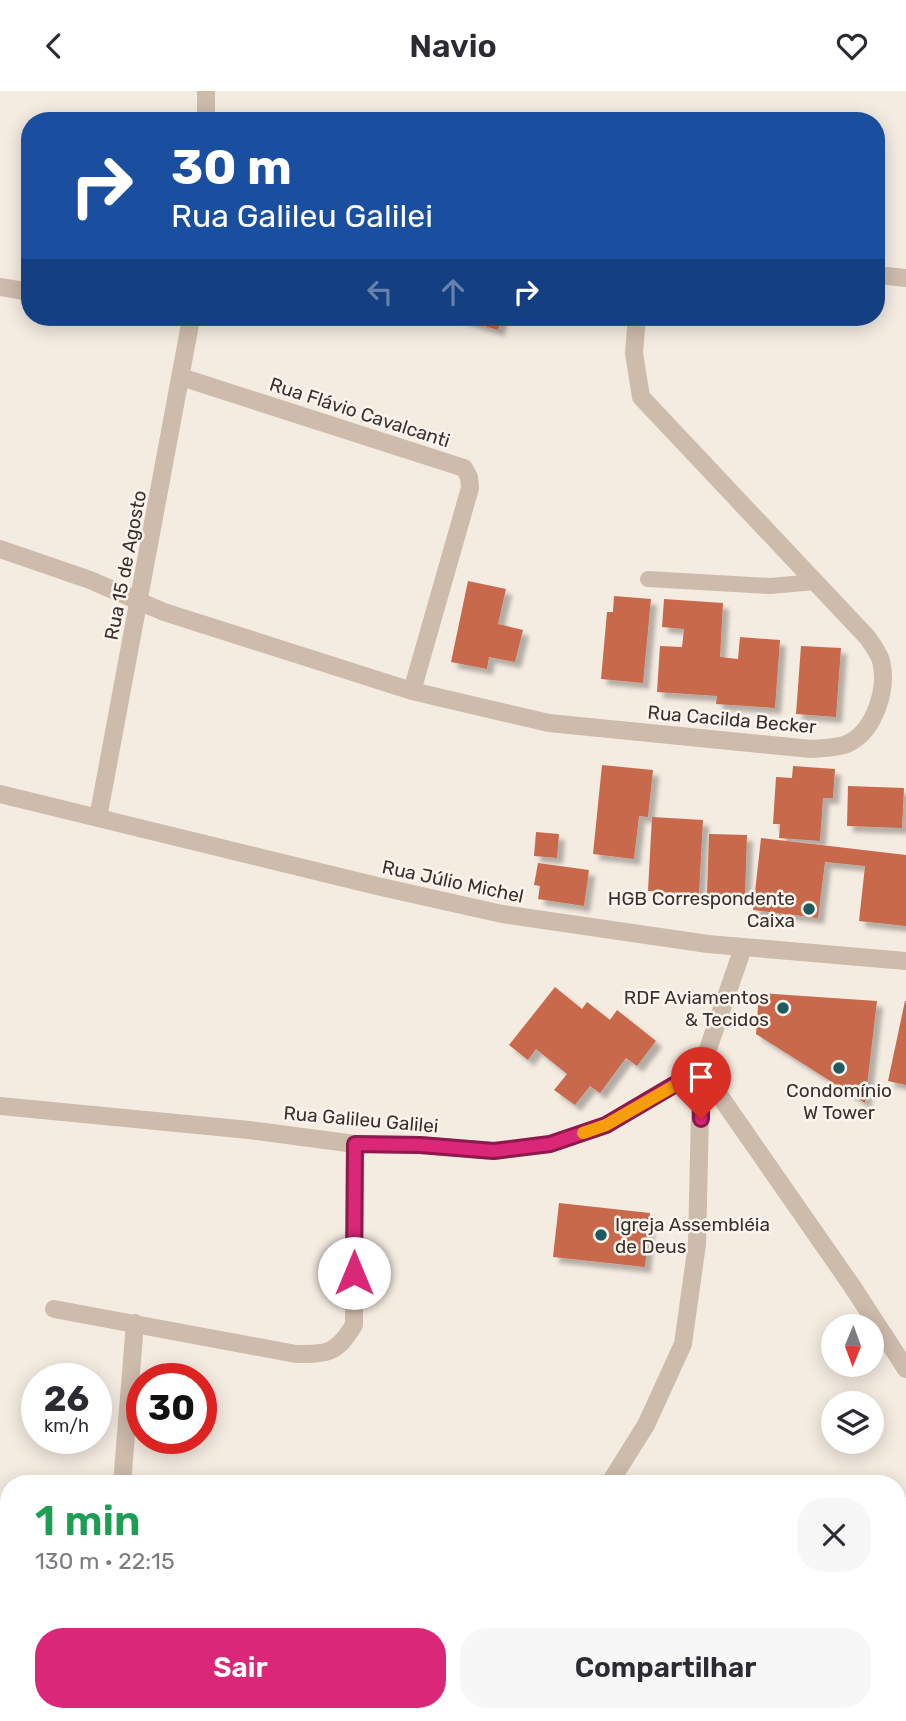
<!DOCTYPE html>
<html lang="pt">
<meta charset="utf-8">
<style>
:root{--surface:#fff;--page:#f7f7f7;--text:#2b2b33;--muted:#7c7c81;--accent:#db2777}
body{margin:0;font-family:Rubik,sans-serif;background:var(--page);color:var(--text);height:100vh;display:flex;flex-direction:column;font-size:26px;white-space:nowrap}
*{box-sizing:border-box;margin:0}
p{font-size:23px;color:var(--muted)}
.icon{flex:none;width:38px;height:38px;fill:none;stroke:currentColor;stroke-width:2;stroke-linecap:round;stroke-linejoin:round}
.map{position:relative;flex:1;overflow:hidden}
.panel{position:absolute;left:0px;top:1384px;width:906px;height:247px;display:flex;flex-direction:column;background:var(--surface);border-radius:28px 28px 0 0;box-shadow:0 4px 18px #0003}
.panel>*{flex:none}
.banner{position:absolute;left:21px;top:21px;width:864px;height:214px;border-radius:28px;box-shadow:0 4px 18px #0003;background:#1a4fa0;color:#fff;overflow:hidden}
.needle{width:46px;rotate:181deg}
.fabs{position:absolute;left:821px;top:1223px;display:grid;gap:14px}
.fabs a{display:grid;place-items:center;width:63px;height:63px;border-radius:50%;background:var(--surface);box-shadow:0 4px 18px #0003;font-size:35px}
.speed{position:absolute;left:21px;top:1272px;display:flex;gap:14px;font-size:35px;font-weight:700;text-align:center}
.speed>*{display:grid;place-content:center;width:91px;height:91px;border-radius:50%;background:var(--surface);box-shadow:0 4px 18px #0003;line-height:1}
.speed small{font-size:18px;font-weight:400}
.speed .limit{border:10px solid #d22;background:#fff;color:#111}
.pin{position:absolute;display:grid;place-items:center;width:60px;height:60px;color:#fff;margin:-72px -30px;border-radius:50% 50% 50% 0;rotate:-45deg;box-shadow:0 0 7px #0007}
.pin .icon{rotate:45deg}
.me{position:absolute;width:77px;margin:-38px;rotate:0deg;stroke-linejoin:round;filter:drop-shadow(0 0 5px #0008)}
.turn{display:flex;align-items:center;gap:24px;height:147px;padding:0 35px;font-size:32px}
.turn .icon{width:91px;height:91px;stroke-width:2.5}
.turn b{display:block;font-size:49px;line-height:60px}
.lanes{display:flex;align-items:center;height:66px;padding:0 35px;background:#0003;justify-content:center;gap:35px;direction:ltr}
.lanes .off{opacity:.35}
.round{display:grid;place-items:center;flex:none;width:74px;height:74px;border-radius:28px;background:var(--page)}
.head{display:flex;align-items:center;justify-content:space-between;height:119px;padding:0 35px}
h1{font-size:42px;font-weight:600;line-height:52px;color:#1e9e55}
.primary-button{display:flex;gap:14px;margin-top:auto;padding:14px 35px}
.primary-button a{flex:1;height:80px;border-radius:28px;background:var(--accent);color:#fff;font-size:28px;font-weight:600;line-height:80px;text-align:center}
.primary-button a+a{background:var(--page);color:var(--text)}
header{display:flex;justify-content:space-between;align-items:center;height:91px;padding:0 35px;background:var(--surface);font-size:32px;font-weight:600}
.map>svg:first-child{display:block}
.building{fill:#c8694b;filter:url(#shadow)}
.lines{fill:none;stroke-linecap:round;stroke-linejoin:round}
.service{stroke:#cdbbac;stroke-width:16}
.minor{stroke:#cdbbac;stroke-width:18}
.tertiary{stroke:#cdbbac;stroke-width:18}
.route-casing{stroke:#8e194d;stroke-width:18}
.route{stroke:#db2777;stroke-width:12}
.slow{stroke:#f59e0b;stroke-width:12}
.poi-dot{fill:#1f5a5e;stroke:#fbf5ee;stroke-width:2.5}
.labels{text-anchor:middle;stroke-width:5;stroke-linejoin:round;paint-order:stroke}
.street-label{font-size:19px;fill:#3b302b;stroke:#fbf5ee}
.poi-label{font-size:19px;fill:#3b302b;stroke:#fbf5ee;text-anchor:end}
</style>
<header><svg class="icon" aria-label="back" viewBox="0 0 24 24"><path d="M15 5l-7 7 7 7"/></svg>Navio<svg class="icon" aria-label="heart" viewBox="0 0 24 24"><path d="M12 20l-8-8c-3-5 5-10 8-4 3-6 11-1 8 4z"/></svg></header>
<div class="map">
<svg width="906" height="1630" viewBox="0 0 906 1630">
<defs>
<filter id="shadow"><feDropShadow dx="6" dy="6" stdDeviation="2" flood-color="#0004"/></filter>
</defs>
<rect width="100%" height="100%" fill="#f4ebe1"/>
<path class="building" d="M455,226H502L498,239Z
M468,490L506,498L498,533L523,539L515,571L489,566L487,578L451,571Z
M614,505L651,508L643,592L601,588L607,521H613Z
M664,508L723,512L720,566L738,568L740,546L780,549L775,617L716,613L717,605L657,601L660,555L682,556L684,538L662,536Z
M801,555L841,557L836,626L796,623Z
M602,674L653,679L648,726L639,725L634,768L593,763Z
M793,675L835,678L833,707H823L820,750L779,747L780,733H773L776,686L792,687Z
M848,695L904,697L902,737L847,735Z
M652,726L703,729L699,803L648,800Z
M536,741L559,743L557,767L534,765Z
M709,743L747,744L745,805L707,803Z
M761,747L906,764V835L859,830L865,775L825,771L818,827L753,819Z
M538,772L589,779L584,815L538,808L540,795L534,794Z
M555,896L582,918L587,911L610,929L617,919L656,950L637,975L626,967L600,1002L590,995L575,1014L554,999L567,983L536,958L528,969L509,954Z
M759,902L877,910L865,1012L756,943Z
M905,910H906V994L888,990Z
M559,1112L650,1122L645,1176L553,1166Z"/>
<g class="lines">
<path class="service" d="M648,488L770,495L815,491"/>
<path class="minor" d="M206,30V0
M877,184L906,187
M0,196L30,201
M181,286L464,377L469,386L470,397L412,600
M0,458L90,489L164,521L412,600L549,632L811,658C822,657 839,657 849,652C875,639 888,597 881,570C879,562 872,553 867,546L641,306L634,262L637,226
M98,727L191,228L180,226
M0,1015L249,1039L355,1053L420,1054L493,1060L550,1053L606,1034L701,978L852,1195L906,1278
M54,1218L296,1263C328,1263 336,1263 354,1234L355,1053
M122,1393L135,1232
M609,1393L646,1334L683,1253L697,1153L701,978L743,857
M0,1466H9
M898,1589L906,1581
M273,1630L302,1622
M859,1630L867,1622"/>
<path class="tertiary" d="M0,703L377,795L502,823L708,853L906,870"/>
</g>
<g class="lines">
<defs>
<path id="route" d="M354,1182L355,1053L420,1054L494,1060L550,1053L606,1034L701,978V1028"/>
</defs>
<use href="#route" class="route-casing"/>
<use href="#route" class="route"/>
<path class="slow" d="M583,1042L606,1034L679,992"/>
</g>
<g class="poi-dot">
<circle cx="809" cy="818" r="7"/>
<circle cx="783" cy="917" r="7"/>
<circle cx="839" cy="977" r="7"/>
<circle cx="601" cy="1144" r="7"/>
</g>
<g class="labels">
<g class="street-label">
<text transform="translate(360 321) rotate(18)" y="7">Rua Flávio Cavalcanti</text>
<text transform="translate(125 474) rotate(-79)" y="7">Rua 15 de Agosto</text>
<text transform="translate(732 628) rotate(5)" y="7">Rua Cacilda Becker</text>
<text transform="translate(453 790) rotate(12)" y="7">Rua Júlio Michel</text>
<text transform="translate(361 1028) rotate(5)" y="7">Rua Galileu Galilei</text>
</g>
<g class="poi-label">
<text x="795" y="814">HGB Correspondente<tspan x="795" dy="22">Caixa</tspan></text>
<text x="769" y="913">RDF Aviamentos<tspan x="769" dy="22">&amp; Tecidos</tspan></text>
<text x="839" y="1006" text-anchor="middle">Condomínio<tspan x="839" dy="22">W Tower</tspan></text>
<text x="615" y="1140" text-anchor="start">Igreja Assembléia<tspan x="615" dy="22">de Deus</tspan></text>
</g>
</g>
</svg>
<div class="fabs">
<a><svg class="needle" viewBox="-14 -14 28 28"><path d="M0-13l5 13h-10z" fill="#e53935"/><path d="M0 13l5-13h-10z" fill="#7c7c81"/></svg></a>
<a><svg class="icon" aria-label="layers" viewBox="0 0 24 24"><path d="M12 4l9 5-9 5-9-5zM3 14l9 5 9-5"/></svg></a>
</div>
<div class="speed"><div>26<small>km/h</small></div><div class="limit">30</div></div>
<div class="pin" style="left:701px;top:1028px;background:#d93025"><svg class="icon" aria-label="arrive" viewBox="0 0 24 24"><path d="M6 21V4h12l-3 4 3 4H6"/></svg></div>
<svg class="me" style="left:354px;top:1182px" viewBox="-20 -20 40 40"><circle r="19" fill="#fff"/><path d="M0-13L10 11 0 6-10 11z" fill="#db2777"/></svg>
<div class="banner">
<div class="turn"><svg class="icon" aria-label="right" viewBox="0 0 24 24"><path d="M7 20v-9h11M14 6l5 5-5 5"/></svg><div><b>30 m</b>Rua Galileu Galilei</div></div>
<div class="lanes"><svg class="icon off" aria-label="left" viewBox="0 0 24 24"><path d="M17 20v-9H6M10 6l-5 5 5 5"/></svg><svg class="icon off" aria-label="ahead" viewBox="0 0 24 24"><path d="M12 20V5M6 11l6-6 6 6"/></svg><svg class="icon" aria-label="right" viewBox="0 0 24 24"><path d="M7 20v-9h11M14 6l5 5-5 5"/></svg></div>
</div>
<section class="panel">
<div class="head"><div><h1>1 min</h1><p>130 m · 22:15</p></div><a class="round"><svg class="icon" aria-label="close" viewBox="0 0 24 24"><path d="M6 6l12 12M18 6L6 18"/></svg></a></div>
<div class="primary-button"><a>Sair</a><a>Compartilhar</a></div>
</section>
</div>
